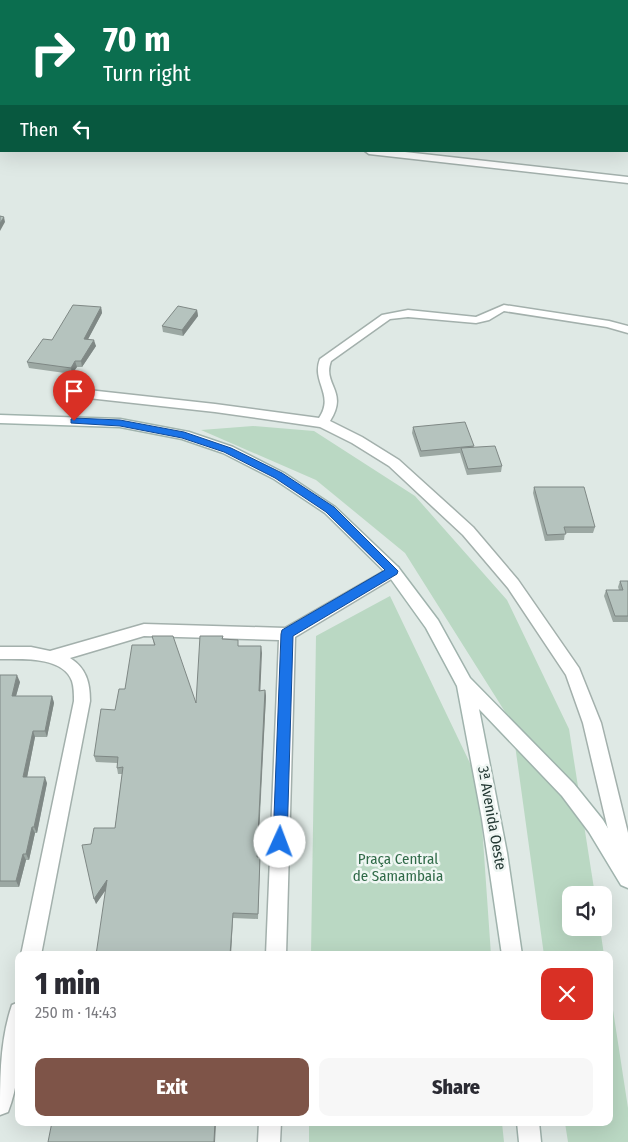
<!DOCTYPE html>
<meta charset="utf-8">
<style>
:root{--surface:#fff;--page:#f7f7f7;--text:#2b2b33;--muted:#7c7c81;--accent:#7e5448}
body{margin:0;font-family:"Fira Sans Condensed",sans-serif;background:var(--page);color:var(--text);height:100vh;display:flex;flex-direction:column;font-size:19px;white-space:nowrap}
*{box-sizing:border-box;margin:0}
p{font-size:16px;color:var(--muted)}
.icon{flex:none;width:28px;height:28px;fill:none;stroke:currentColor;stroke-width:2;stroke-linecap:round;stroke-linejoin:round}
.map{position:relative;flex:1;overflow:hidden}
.panel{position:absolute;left:15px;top:951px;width:598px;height:175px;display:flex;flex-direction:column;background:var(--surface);border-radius:10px;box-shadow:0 5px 20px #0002}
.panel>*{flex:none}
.hud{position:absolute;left:0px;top:0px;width:629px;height:152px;box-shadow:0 5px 20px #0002;background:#0b6e4f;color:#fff;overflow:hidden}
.controls{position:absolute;left:562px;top:886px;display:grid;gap:10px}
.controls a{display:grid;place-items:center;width:50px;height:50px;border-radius:10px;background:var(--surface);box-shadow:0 5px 20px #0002;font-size:25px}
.pin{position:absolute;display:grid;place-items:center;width:42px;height:42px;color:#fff;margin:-51px -21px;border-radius:50% 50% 50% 0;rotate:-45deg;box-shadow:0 0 5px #0007}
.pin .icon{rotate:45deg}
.me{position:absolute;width:55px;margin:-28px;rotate:2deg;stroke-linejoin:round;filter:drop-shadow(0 0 4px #0008)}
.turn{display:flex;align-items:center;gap:18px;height:105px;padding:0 20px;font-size:22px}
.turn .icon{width:65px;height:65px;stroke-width:2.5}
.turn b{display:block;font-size:35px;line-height:42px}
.then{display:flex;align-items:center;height:48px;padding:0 20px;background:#0003;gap:10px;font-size:19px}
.round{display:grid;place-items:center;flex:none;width:52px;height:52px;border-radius:10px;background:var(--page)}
.head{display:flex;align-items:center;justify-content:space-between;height:85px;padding:0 20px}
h1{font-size:30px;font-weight:800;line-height:38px}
.cta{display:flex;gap:10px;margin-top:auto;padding:10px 20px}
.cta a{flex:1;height:58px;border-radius:10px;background:var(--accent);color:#fff;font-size:20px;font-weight:800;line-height:58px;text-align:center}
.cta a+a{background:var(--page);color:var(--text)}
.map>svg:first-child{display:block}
.green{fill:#bad8c3}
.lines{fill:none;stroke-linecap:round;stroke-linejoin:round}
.street-casing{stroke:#a3b0ac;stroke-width:3}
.secondary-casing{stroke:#a0b3ad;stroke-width:3}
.street{fill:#fff;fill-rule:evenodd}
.secondary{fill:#fff;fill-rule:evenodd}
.wall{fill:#9ca8a3}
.shaded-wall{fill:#7f8885}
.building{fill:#b5c3be;stroke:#7f8885}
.route{fill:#1a73e8;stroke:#114b97}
.labels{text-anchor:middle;stroke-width:5;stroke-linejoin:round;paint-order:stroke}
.near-street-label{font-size:15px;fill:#223732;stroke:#eff6f3}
.near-park-label{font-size:15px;fill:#306a48;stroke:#eff6f3}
</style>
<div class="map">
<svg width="628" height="1142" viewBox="0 0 628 1142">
<rect width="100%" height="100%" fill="#dfe9e5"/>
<path class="green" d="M253,426L314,431L415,496L507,600L569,729L595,895H571V928H600L604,955H544L512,723L405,553L316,480L201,430Z
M390,596L479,782L491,955H311L316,636Z
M609,984L628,1108V1142H568L565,1123L609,1122Z
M309,1123H502L504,1142H309Z"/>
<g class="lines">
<defs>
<path id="street" d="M365,151H396L628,177V183L369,154Z
M504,305L609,321L628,326V333L607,327L504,311L489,320L476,323L408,317L390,319L331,361C322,385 349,391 330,421L362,437L399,460L473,527L518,580L579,668L601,723L628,833V881L621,878L618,872L583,723L566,675L508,588L463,535L389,466L352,443L320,427L215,412L61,395L55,391L61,387L215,404L319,418C335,395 311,382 320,359L382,315L408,310L476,317Z
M393,566L398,567L400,571L398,575L295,637L286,955H266L279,640L144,636L70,658C86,668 90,682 90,701L41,955H21L74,701C74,695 74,687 72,681C63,656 21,659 0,659V647H31L50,651L144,624L285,628Z
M19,1002C19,1038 22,1077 8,1112L0,1115C0,1078 0,1040 12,1005Z
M259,1122H281L280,1142H258Z"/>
<path id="secondary" d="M0,415L120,419L189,432L233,447L284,473L335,507L398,567L438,620L470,678L574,784L603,820L628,862V888L621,885L589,832L562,796L479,709L507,853L522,955H502L482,819L457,686L426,628L388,575L325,513L274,479L223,453L182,439L120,427L0,423Z
M517,1122H539L541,1142H519Z"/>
</defs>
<use href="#street" class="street-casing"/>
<use href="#secondary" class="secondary-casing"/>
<use href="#street" class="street"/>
<use href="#secondary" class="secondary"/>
</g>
<path class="wall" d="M101,307L102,313L88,339L96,346L82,367H77L72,374L29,368L27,362L52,340Z
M197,310L198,316L183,336L163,332L162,326Z
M413,427L474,446L473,447L502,466L501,472L467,475L460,453L420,457L412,433Z
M534,487L595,527L593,533H565L564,540L545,541L533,493Z
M620,581H628V622H613L604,596L606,590H619L618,587Z
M152,636L196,703L223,639L238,646H261L260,691L265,690L266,696L258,857H260V862L258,919L233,918L105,891L96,904L91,844L115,828L122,774H118L117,768V763L96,762L94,756L125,689L154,645Z
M0,675L20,682L16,696H52L54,703L47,737H35L27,777L47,783L37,833H35L29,860H26L19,887H0Z"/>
<path class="shaded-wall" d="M4,217L5,222L0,231V223Z
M101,307L102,313L85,345L84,339Z
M197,310L198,316L183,336L182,330Z
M94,340L96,346L82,367L81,361Z
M75,361L77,367L72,374L71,368Z
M261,646L262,653L260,698L259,691Z
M17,675L20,682L14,703L12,696Z
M265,690L266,696L257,863V857Z
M52,696L54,703L47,737L45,731Z
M33,731L35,737L26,783L23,777Z
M45,777L47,783L37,833L34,827Z
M32,827L35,833L29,860L26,854Z
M23,854L26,860L19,887L16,881Z
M107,880L109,885L96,904L94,899Z
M233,913V918L231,955H230Z
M215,1122H216L215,1142H214Z"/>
<path class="building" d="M0,216L4,217L0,223Z
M73,305L101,307L84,339L94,340L81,361H75L71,368L27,362L43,339L52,340Z
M178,306L197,310L182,330L162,326Z
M465,422L474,446L421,451L413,427Z
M495,446L502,466L468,469L461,448Z
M534,487H584L595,527H564L566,534L547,535Z
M620,581H628V616H615L606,590H623Z
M152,636H173L196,703L200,636H223L222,639L238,640V646H261L259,691L265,690L257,857H260L258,914L233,913L230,955H96L107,880L94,899L82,845L91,844L94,828H115L123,767L117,768L118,757L94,756L101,709L115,710L119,689H125L132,645H155Z
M0,675H17L12,696H52L45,731H33L23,777H45L34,827H32L26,854H23L16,881H0Z
M52,1122H215L214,1142H48Z"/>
<path class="route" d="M74,418L120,420L184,432L231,448L282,473L334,507L398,571L397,574L293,636L287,842L285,846L280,848L275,846L273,842L281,634L282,630L385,570L326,512L275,478L224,452L182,438L120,426L71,423V419Z"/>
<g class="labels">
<g class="near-street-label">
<text transform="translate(492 818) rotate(80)" y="5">3ª Avenida Oeste</text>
</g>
<g class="near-park-label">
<text x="398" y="864">Praça Central<tspan x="398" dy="17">de Samambaia</tspan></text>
</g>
</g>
</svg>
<div class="controls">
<a><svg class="icon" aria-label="sound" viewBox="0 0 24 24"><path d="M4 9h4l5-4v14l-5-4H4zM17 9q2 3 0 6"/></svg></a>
</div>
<div class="pin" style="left:74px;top:421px;background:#d93025"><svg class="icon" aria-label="arrive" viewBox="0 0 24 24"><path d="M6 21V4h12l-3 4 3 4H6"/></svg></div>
<svg class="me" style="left:280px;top:842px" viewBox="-20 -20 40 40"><circle r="19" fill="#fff"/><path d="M0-13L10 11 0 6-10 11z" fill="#1a73e8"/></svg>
<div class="hud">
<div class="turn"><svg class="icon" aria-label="right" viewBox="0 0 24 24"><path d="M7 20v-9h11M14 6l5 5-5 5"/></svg><div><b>70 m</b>Turn right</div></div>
<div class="then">Then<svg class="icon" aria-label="left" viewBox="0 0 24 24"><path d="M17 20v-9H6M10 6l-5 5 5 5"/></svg></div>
</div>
<section class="panel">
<div class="head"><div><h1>1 min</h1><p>250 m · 14:43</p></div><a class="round" style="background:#d93025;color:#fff"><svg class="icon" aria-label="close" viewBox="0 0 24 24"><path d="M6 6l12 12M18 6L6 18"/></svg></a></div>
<div class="cta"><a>Exit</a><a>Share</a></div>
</section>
</div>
